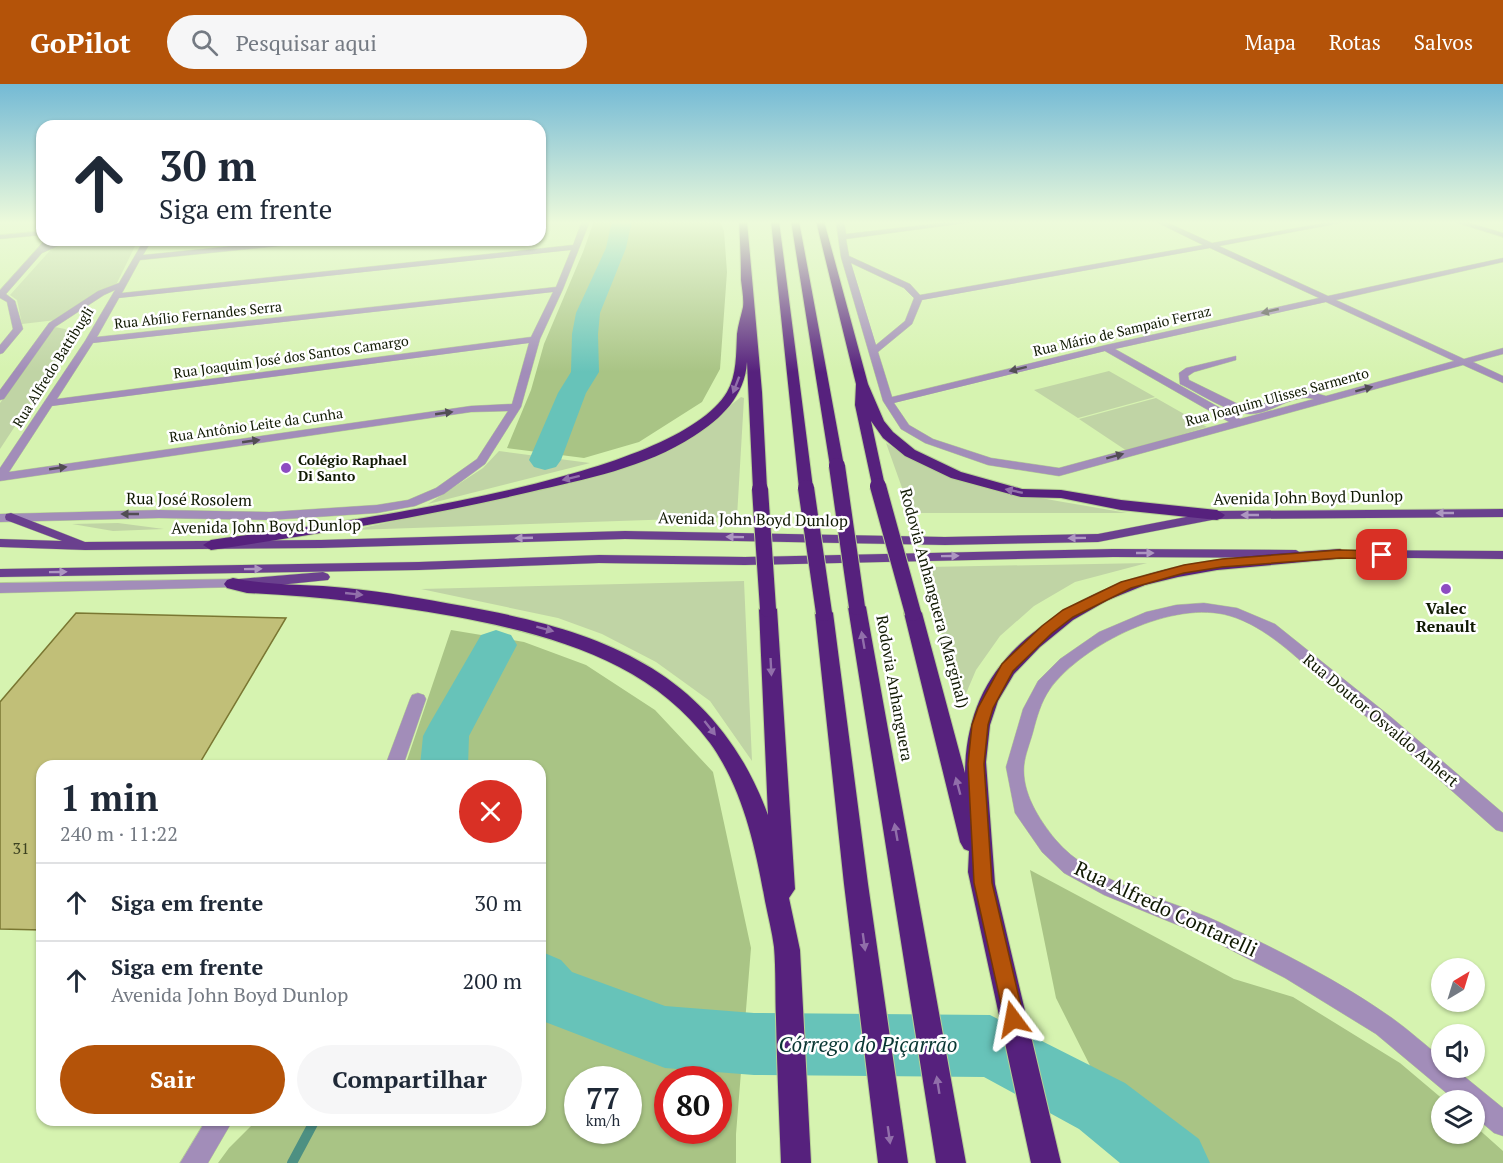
<!DOCTYPE html>
<html lang="pt">
<meta charset="utf-8">
<style>
:root{--surface:#fff;--page:#f6f6f7;--text:#1f2937;--muted:#747a83;--line:#e0e1e3;--accent:#b45309}
body{margin:0;font-family:"PT Serif",serif;background:var(--page);color:var(--text);height:100vh;display:flex;flex-direction:column;font-size:22px;white-space:nowrap}
*{box-sizing:border-box;margin:0}
p{font-size:20px;color:var(--muted)}
.icon{flex:none;width:33px;height:33px;fill:none;stroke:currentColor;stroke-width:2;stroke-linecap:round;stroke-linejoin:round}
.map{position:relative;flex:1;overflow:hidden}
.sheet{position:absolute;left:36px;top:676px;width:510px;height:366px;display:flex;flex-direction:column;background:var(--surface);border-radius:18px;box-shadow:0 2px 4px #0004}
.sheet>*{flex:none}
.banner{position:absolute;left:36px;top:36px;width:510px;height:126px;border-radius:18px;box-shadow:0 2px 4px #0004;background:#fff;color:var(--text);overflow:hidden}
.needle{width:39px;rotate:38deg}
.buttons{position:absolute;left:1431px;top:874px;display:grid;gap:12px}
.buttons a{display:grid;place-items:center;width:54px;height:54px;border-radius:50%;background:var(--surface);box-shadow:0 2px 4px #0004;font-size:30px}
.speed{position:absolute;left:564px;top:982px;display:flex;gap:12px;font-size:30px;font-weight:700;text-align:center}
.speed>*{display:grid;place-content:center;width:78px;height:78px;border-radius:50%;background:var(--surface);box-shadow:0 2px 4px #0004;line-height:1}
.speed small{font-size:15px;font-weight:400}
.speed .limit{border:9px solid #d22;background:#fff;color:#111}
.pin{position:absolute;display:grid;place-items:center;width:51px;height:51px;color:#fff;margin:-26px;border-radius:12px;box-shadow:0 3px 9px #0006}
.me{position:absolute;width:66px;margin:-33px;rotate:347deg;stroke-linejoin:round;filter:drop-shadow(0 0 4px #0008)}
.turn{display:flex;align-items:center;gap:21px;height:126px;padding:0 24px;font-size:27px}
.turn .icon{width:78px;height:78px;stroke-width:2.5}
.turn b{display:block;font-size:42px;line-height:51px}
.round{display:grid;place-items:center;flex:none;width:63px;height:63px;border-radius:32px;background:var(--page)}
.overview{display:flex;align-items:center;justify-content:space-between;height:102px;padding:0 24px}
h1{font-size:36px;font-weight:800;line-height:45px}
.action{display:flex;gap:12px;margin-top:auto;padding:12px 24px}
.action a{flex:1;height:69px;border-radius:36px;background:var(--accent);color:#fff;font-size:24px;font-weight:800;line-height:69px;text-align:center}
.action a+a{background:var(--page);color:var(--text)}
ul{padding:0;list-style:none}
li{display:flex;align-items:center;gap:18px;height:78px;padding:0 24px;border-top:2px solid var(--line)}
li div{flex:1}
li b{display:block;font-size:22px}
li em{font-style:normal}
header{display:flex;align-items:center;gap:36px;box-sizing:border-box;height:84px;padding:0 30px;background:var(--accent);color:#fff}
header strong{font-size:28px}
nav{display:flex;gap:33px;margin-inline-start:auto;font-size:21px}
.search{width:420px;height:54px;background:var(--page);display:flex;align-items:center;gap:15px;box-sizing:border-box;padding:0 21px;border-radius:33px;color:var(--muted);font-size:22px}
.map>svg:first-child{display:block}
.green{fill:#c0d4a5}
.forest{fill:#a9c485;fill-rule:evenodd}
.lines{fill:none;stroke-linecap:round;stroke-linejoin:round}
.stream{stroke:#4d9082;stroke-width:10}
.river{fill:#67c3b9;fill-rule:evenodd}
.building{fill:#c1bf78;stroke:#7a7732;stroke-width:1.5}
.minor-casing{stroke:#b6d094;stroke-width:1}
.major-casing{stroke:#b6d094;stroke-width:1}
.highway-casing{stroke:#b6d094;stroke-width:2}
.minor{fill:#a28db9;fill-rule:evenodd}
.major{fill:#6a408e;fill-rule:evenodd}
.highway{fill:#56217d;fill-rule:evenodd}
.highway-bridge-casing{stroke:#b6d094;stroke-width:18;stroke-linecap:butt}
.highway-bridge{stroke:#56217d;stroke-width:16}
.oneway{fill:#524d54}
.oneway2{fill:#916faa}
.oneway3{fill:#ad96c1}
.route{fill:#b45309;stroke:#753606;stroke-width:1.5}
.poi-dot{fill:#8d4cc1;stroke:#fff;stroke-width:2}
.labels{text-anchor:middle;stroke-width:5;stroke-linejoin:round;paint-order:stroke}
.far-street-label{font-size:14px;fill:#101902;stroke:#fff}
.far-poi-label{font-size:14px;font-weight:bold;fill:#101902;stroke:#fff;text-anchor:start}
.street-label{font-size:16px;fill:#101902;stroke:#fff}
.poi-label{font-size:16px;font-weight:bold;fill:#101902;stroke:#fff}
.near-number-label{font-size:16px;fill:#3c4220}
.near-street-label{font-size:20px;fill:#101902;stroke:#fff}
.near-water-label{font-size:21px;font-style:italic;fill:#093733;stroke:#fff}
</style>
<header>
<strong>GoPilot</strong>
<div class="search"><svg class="icon" aria-label="search" viewBox="0 0 24 24"><circle cx="10" cy="10" r="6"/><path d="M15 15l6 6"/></svg>Pesquisar aqui</div>
<nav><a>Mapa</a><a>Rotas</a><a>Salvos</a></nav>
</header>
<div class="map">
<svg width="1503" height="1079" viewBox="0 0 1503 1079">
<rect width="100%" height="100%" fill="#d6f3b0"/>
<path class="green" d="M72,156H138L116,201L56,236L22,240L17,216L10,211L55,161Z
M55,243L65,245L72,250L73,254L0,365V319Z
M1109,287L1155,313L1078,334L1034,306Z
M741,313L744,314L737,433L353,446L541,405L693,351Z
M1156,314L1207,343L1127,367L1079,335Z
M886,359C957,406 1045,414 1127,429H911Z
M499,367L590,379L428,420L483,384Z
M118,439L164,445L113,447L72,440Z
M1147,479L1075,498L1034,522L1000,552L976,586L959,626L927,483Z
M744,497L752,677L710,617L656,578L602,550L558,534L421,505Z"/>
<path class="forest" d="M594,137H720L724,147L727,188L720,285L702,318L639,358L584,374L507,364L531,306L544,260L583,168Z
M451,546L524,558L586,581L655,626L713,688L751,864L736,1050V1079H218L229,1064L256,1037L540,1036V682H405ZM578,996H628V1047H578ZM668,996H718V1047H668Z
M1030,786L1234,895L1293,913L1400,979L1445,1017H1442V1050H1474L1475,1042L1503,1067V1079H1139L1056,914Z"/>
<g class="lines">
<path class="stream" d="M292,1079L315,1036"/>
<path class="river" d="M612,137H632L626,164L600,229L598,250L599,288L586,309L561,376L556,383L545,386L534,383L529,376L558,309L571,288L572,250L576,229L606,164Z
M496,546L511,551L517,561L469,652L468,682H420L423,652L430,639L481,551Z
M540,867L561,876L572,888L665,922L754,929L990,931L1125,999L1199,1055L1210,1079H1120L1079,1045L984,993L754,991L665,984L540,936Z"/>
</g>
<path class="building" d="M76,529L286,534L198,682H42V846L0,845V618Z"/>
<g class="lines">
<defs>
<path id="minor" d="M582,137H590L563,205L540,255L521,323L485,380L444,410L415,422L377,429L270,436L159,434L0,438V430L159,426L270,428L377,421L408,416L436,404L477,375L508,327L471,328L0,397V384L85,257L115,206L104,211L55,243L4,315L0,316V306L49,239L98,207L119,199L144,156H152L143,171L295,156H322L318,158L140,176L122,209L573,161ZM571,166L556,203L97,253L119,214ZM553,208L531,253L57,315L93,259ZM529,259L512,320L471,322L9,388L52,322Z
M836,137H844L846,150L958,137H980L846,155L849,172L910,200L920,211L1203,161L1154,137H1164L1212,159L1335,137H1351L1219,162L1328,212L1503,174V178L1336,216L1464,275L1503,264V270L1473,278L1503,292V299L1463,281L1059,392L988,381L925,359L901,345L883,317L841,173ZM1210,164L1319,214L1106,261L892,313L878,268L912,240L922,216ZM851,179L904,204L914,214L905,237L876,261ZM1326,218L1454,277L1326,312L1304,306L1250,324L1240,321L1189,296L1188,292L1194,288L1236,276V272L1186,284L1179,289L1180,300C1199,309 1230,330 1250,330C1273,330 1292,309 1314,315L1240,335L1115,265ZM1105,267L1229,338L1059,384L991,374L933,355L909,341L894,319Z
M1451,137H1463L1503,149V153Z
M42,147V151L0,155V151Z
M45,156H53L49,161L61,156H72L42,169L6,210L15,217L23,245L3,269L0,270V261L13,245L7,218L0,214V206Z
M233,495L238,497L240,500L238,503L0,509V499Z
M1204,519L1237,524L1275,540L1391,633L1503,729V748L1496,746C1440,696 1383,646 1325,598C1296,574 1267,543 1230,532C1174,515 1083,560 1050,605C1041,618 1037,633 1033,648C1030,659 1025,671 1024,682C1022,709 1039,735 1055,755C1092,800 1168,814 1219,838C1278,866 1338,896 1392,934C1409,946 1425,961 1442,974V984H1454L1503,1024V1052L1494,1049L1474,1032V1017H1456L1376,950L1285,894L1202,851L1104,811L1064,789L1042,768L1015,729L1006,683L1023,625L1038,597L1060,575L1099,548L1146,528L1176,521Z
M418,609L424,611L426,615L403,682H385L410,615L412,611Z
M206,1036H233L208,1079H180Z"/>
<path id="major" d="M1503,425V433L1217,435L1098,458L945,461L625,455L321,464L85,466L0,463V455L62,457L6,436L5,433L6,430L11,429L85,458L321,456L625,447L945,453L1098,450L1217,427Z
M1113,465L1296,466L1303,470L1296,474L1113,473L745,481L599,479L419,486L0,493V485L419,478L599,471L745,473Z
M1329,466L1503,467V475L1324,473L1322,470Z
M323,488L328,490L330,493L328,496L239,505L232,500L239,495Z"/>
<path id="highway" d="M739,137H747L762,308L767,405L765,408H755L753,405L747,278C745,312 721,335 694,352C645,384 585,395 530,408C425,433 318,450 211,466L203,461L211,456C318,441 673,399 727,308C737,291 736,269 737,250C738,241 741,232 743,223C744,215 742,205 741,196C741,176 740,157 739,137Z
M771,137H779L813,404L806,408L799,404Z
M791,137H799L844,382L837,386L830,382Z
M816,137H824L868,300L884,337L893,348L915,366L961,388L1022,405L1061,406L1121,416L1217,426L1225,431L1222,434L1217,436L1121,426L1061,414L1021,413L951,394L905,372L883,354L871,337L885,402L883,405H873L855,321L856,300Z
M1340,465L1348,470L1346,474L1217,486L1178,493L1145,501L1108,516L1073,536L1040,563L1014,590L998,617L990,641L986,678L995,800L1061,1079H1031L968,788L969,767L964,765L960,758L904,529L907,525H919L922,529L965,689C966,628 989,582 1038,545C1127,476 1232,473 1340,465Z
M233,494C270,502 309,500 346,504C386,508 424,515 463,522C603,547 715,587 768,731L759,525L762,521H774L777,525L795,805L789,814L800,866L811,1079H781C779,1031 777,982 776,934C775,910 776,887 774,863C772,848 768,832 765,817C755,762 743,705 710,659C649,576 548,550 452,532C383,520 316,512 247,509L227,504L224,500L227,496Z
M857,517L863,519L866,523L966,1079H936L848,523L851,519Z
M824,523L830,525L833,529L868,800L908,1079H878L844,800L815,529L818,525Z"/>
</defs>
<use href="#minor" class="minor-casing"/>
<use href="#major" class="major-casing"/>
<use href="#highway" class="highway-casing"/>
<use href="#minor" class="minor"/>
<use href="#major" class="major"/>
<use href="#highway" class="highway"/>
<defs>
<path id="highway-bridge" d="M837,382L857,523
M878,402L913,529
M806,404L824,529
M760,405L768,525"/>
</defs>
<use href="#highway-bridge" class="highway-bridge-casing"/>
<use href="#highway-bridge" class="highway-bridge"/>
</g>
<defs><path id="oneway-solid" d="M-6-.8H1V-3.2L6.5 0L1 3.2V.8H-6Z" transform="scale(1.5)"/></defs>
<g class="oneway">
<use href="#oneway-solid" transform="translate(1270 227) rotate(167)"/>
<use href="#oneway-solid" transform="translate(1018 285) rotate(166)"/>
<use href="#oneway-solid" transform="translate(1364 305) rotate(-15)"/>
<use href="#oneway-solid" transform="translate(444 329) rotate(-8)"/>
<use href="#oneway-solid" transform="translate(251 357) rotate(-8)"/>
<use href="#oneway-solid" transform="translate(1115 372) rotate(-15)"/>
<use href="#oneway-solid" transform="translate(58 384) rotate(-8)"/>
<use href="#oneway-solid" transform="translate(130 430) rotate(180)"/>
</g>
<g class="oneway2">
<use href="#oneway-solid" transform="translate(736 301) rotate(111)"/>
<use href="#oneway-solid" transform="translate(571 394) rotate(166)"/>
<use href="#oneway-solid" transform="translate(1014 407) rotate(-168)"/>
<use href="#oneway-solid" transform="translate(354 510) rotate(6)"/>
<use href="#oneway-solid" transform="translate(545 545) rotate(15)"/>
<use href="#oneway-solid" transform="translate(863 556) rotate(-100)"/>
<use href="#oneway-solid" transform="translate(771 583) rotate(87)"/>
<use href="#oneway-solid" transform="translate(710 644) rotate(52)"/>
<use href="#oneway-solid" transform="translate(958 702) rotate(-105)"/>
<use href="#oneway-solid" transform="translate(896 748) rotate(-100)"/>
<use href="#oneway-solid" transform="translate(864 858) rotate(82)"/>
<use href="#oneway-solid" transform="translate(938 1001) rotate(-99)"/>
<use href="#oneway-solid" transform="translate(889 1051) rotate(82)"/>
</g>
<g class="oneway3">
<use href="#oneway-solid" transform="translate(1445 429) rotate(180)"/>
<use href="#oneway-solid" transform="translate(1250 431) rotate(180)"/>
<use href="#oneway-solid" transform="translate(735 453) rotate(-179)"/>
<use href="#oneway-solid" transform="translate(524 454) rotate(178)"/>
<use href="#oneway-solid" transform="translate(1077 454) rotate(179)"/>
<use href="#oneway-solid" transform="translate(1145 469)"/>
<use href="#oneway-solid" transform="translate(950 472) rotate(-1)"/>
<use href="#oneway-solid" transform="translate(253 485) rotate(-1)"/>
<use href="#oneway-solid" transform="translate(58 488) rotate(-1)"/>
</g>
<linearGradient id="sky" x2="0" y2="1"><stop stop-color="#74bad5"/><stop offset="0.48" stop-color="#edfadb"/><stop offset="1" stop-color="#edfadb" stop-opacity="0"/></linearGradient>
<rect width="1503" height="288" fill="url(#sky)"/>
<path class="route" d="M1340,466L1382,467L1388,471L1382,475L1340,474L1222,483L1184,489L1131,504L1073,533L1052,549L1013,587L993,624L988,641L984,680L992,799L1024,935L1021,942L1013,945L1006,942L974,799L968,680L972,641L978,624L1002,580L1042,542L1063,526L1121,498L1184,481L1222,475Z"/>
<g class="poi-dot">
<circle cx="286" cy="384" r="6"/>
<circle cx="1446" cy="505" r="6"/>
</g>
<g class="labels">
<g class="far-street-label">
<text transform="translate(198 231) rotate(-6)" y="5">Rua Abílio Fernandes Serra</text>
<text transform="translate(1122 247) rotate(-13)" y="5">Rua Mário de Sampaio Ferraz</text>
<text transform="translate(291 273) rotate(-8)" y="5">Rua Joaquim José dos Santos Camargo</text>
<text transform="translate(53 283) rotate(-58)" y="5">Rua Alfredo Battibugli</text>
<text transform="translate(1277 313) rotate(-15)" y="5">Rua Joaquim Ulisses Sarmento</text>
<text transform="translate(256 341) rotate(-8)" y="5">Rua Antônio Leite da Cunha</text>
</g>
<g class="far-poi-label">
<text x="298" y="381">Colégio Raphael<tspan x="298" dy="16">Di Santo</tspan></text>
</g>
<g class="street-label">
<text transform="translate(1308 413) rotate(-1)" y="6">Avenida John Boyd Dunlop</text>
<text transform="translate(189 415) rotate(1)" y="6">Rua José Rosolem</text>
<text transform="translate(753 435) rotate(1)" y="6">Avenida John Boyd Dunlop</text>
<text transform="translate(266 442) rotate(-1)" y="6">Avenida John Boyd Dunlop</text>
<text transform="translate(935 514) rotate(75)" y="6">Rodovia Anhanguera (Marginal)</text>
<text transform="translate(895 604) rotate(80)" y="6">Rodovia Anhanguera</text>
<text transform="translate(1381 636) rotate(40)" y="6">Rua Doutor Osvaldo Anhert</text>
</g>
<g class="poi-label">
<text x="1446" y="530">Valec<tspan x="1446" dy="18">Renault</tspan></text>
</g>
<g class="near-number-label">
<text x="21" y="770">31</text>
</g>
<g class="near-street-label">
<text transform="translate(1166 825) rotate(25)" y="7">Rua Alfredo Contarelli</text>
</g>
<g class="near-water-label">
<text x="868" y="968">Córrego do Piçarrão</text>
</g>
</g>
</svg>
<div class="buttons">
<a><svg class="needle" viewBox="-14 -14 28 28"><path d="M0-13l5 13h-10z" fill="#e53935"/><path d="M0 13l5-13h-10z" fill="#747a83"/></svg></a>
<a><svg class="icon" aria-label="sound" viewBox="0 0 24 24"><path d="M4 9h4l5-4v14l-5-4H4zM17 9q2 3 0 6"/></svg></a>
<a><svg class="icon" aria-label="layers" viewBox="0 0 24 24"><path d="M12 4l9 5-9 5-9-5zM3 14l9 5 9-5"/></svg></a>
</div>
<div class="speed"><div>77<small>km/h</small></div><div class="limit">80</div></div>
<div class="pin" style="left:1382px;top:471px;background:#d93025"><svg class="icon" aria-label="arrive" viewBox="0 0 24 24"><path d="M6 21V4h12l-3 4 3 4H6"/></svg></div>
<svg class="me" style="left:1013px;top:935px" viewBox="-20 -20 40 40"><path d="M0-17L14 15 0 8-14 15z" fill="#b45309" stroke="#fff" stroke-width="4"/></svg>
<div class="banner">
<div class="turn"><svg class="icon" aria-label="ahead" viewBox="0 0 24 24"><path d="M12 20V5M6 11l6-6 6 6"/></svg><div><b>30 m</b>Siga em frente</div></div>
</div>
<section class="sheet">
<div class="overview"><div><h1>1 min</h1><p>240 m · 11:22</p></div><a class="round" style="background:#d93025;color:#fff"><svg class="icon" aria-label="close" viewBox="0 0 24 24"><path d="M6 6l12 12M18 6L6 18"/></svg></a></div>
<ul>
<li><svg class="icon" aria-label="ahead" viewBox="0 0 24 24"><path d="M12 20V5M6 11l6-6 6 6"/></svg><div><b>Siga em frente</b></div><em>30 m</em></li>
<li><svg class="icon" aria-label="ahead" viewBox="0 0 24 24"><path d="M12 20V5M6 11l6-6 6 6"/></svg><div><b>Siga em frente</b><p>Avenida John Boyd Dunlop</p></div><em>200 m</em></li>
</ul>
<div class="action"><a>Sair</a><a>Compartilhar</a></div>
</section>
</div>
